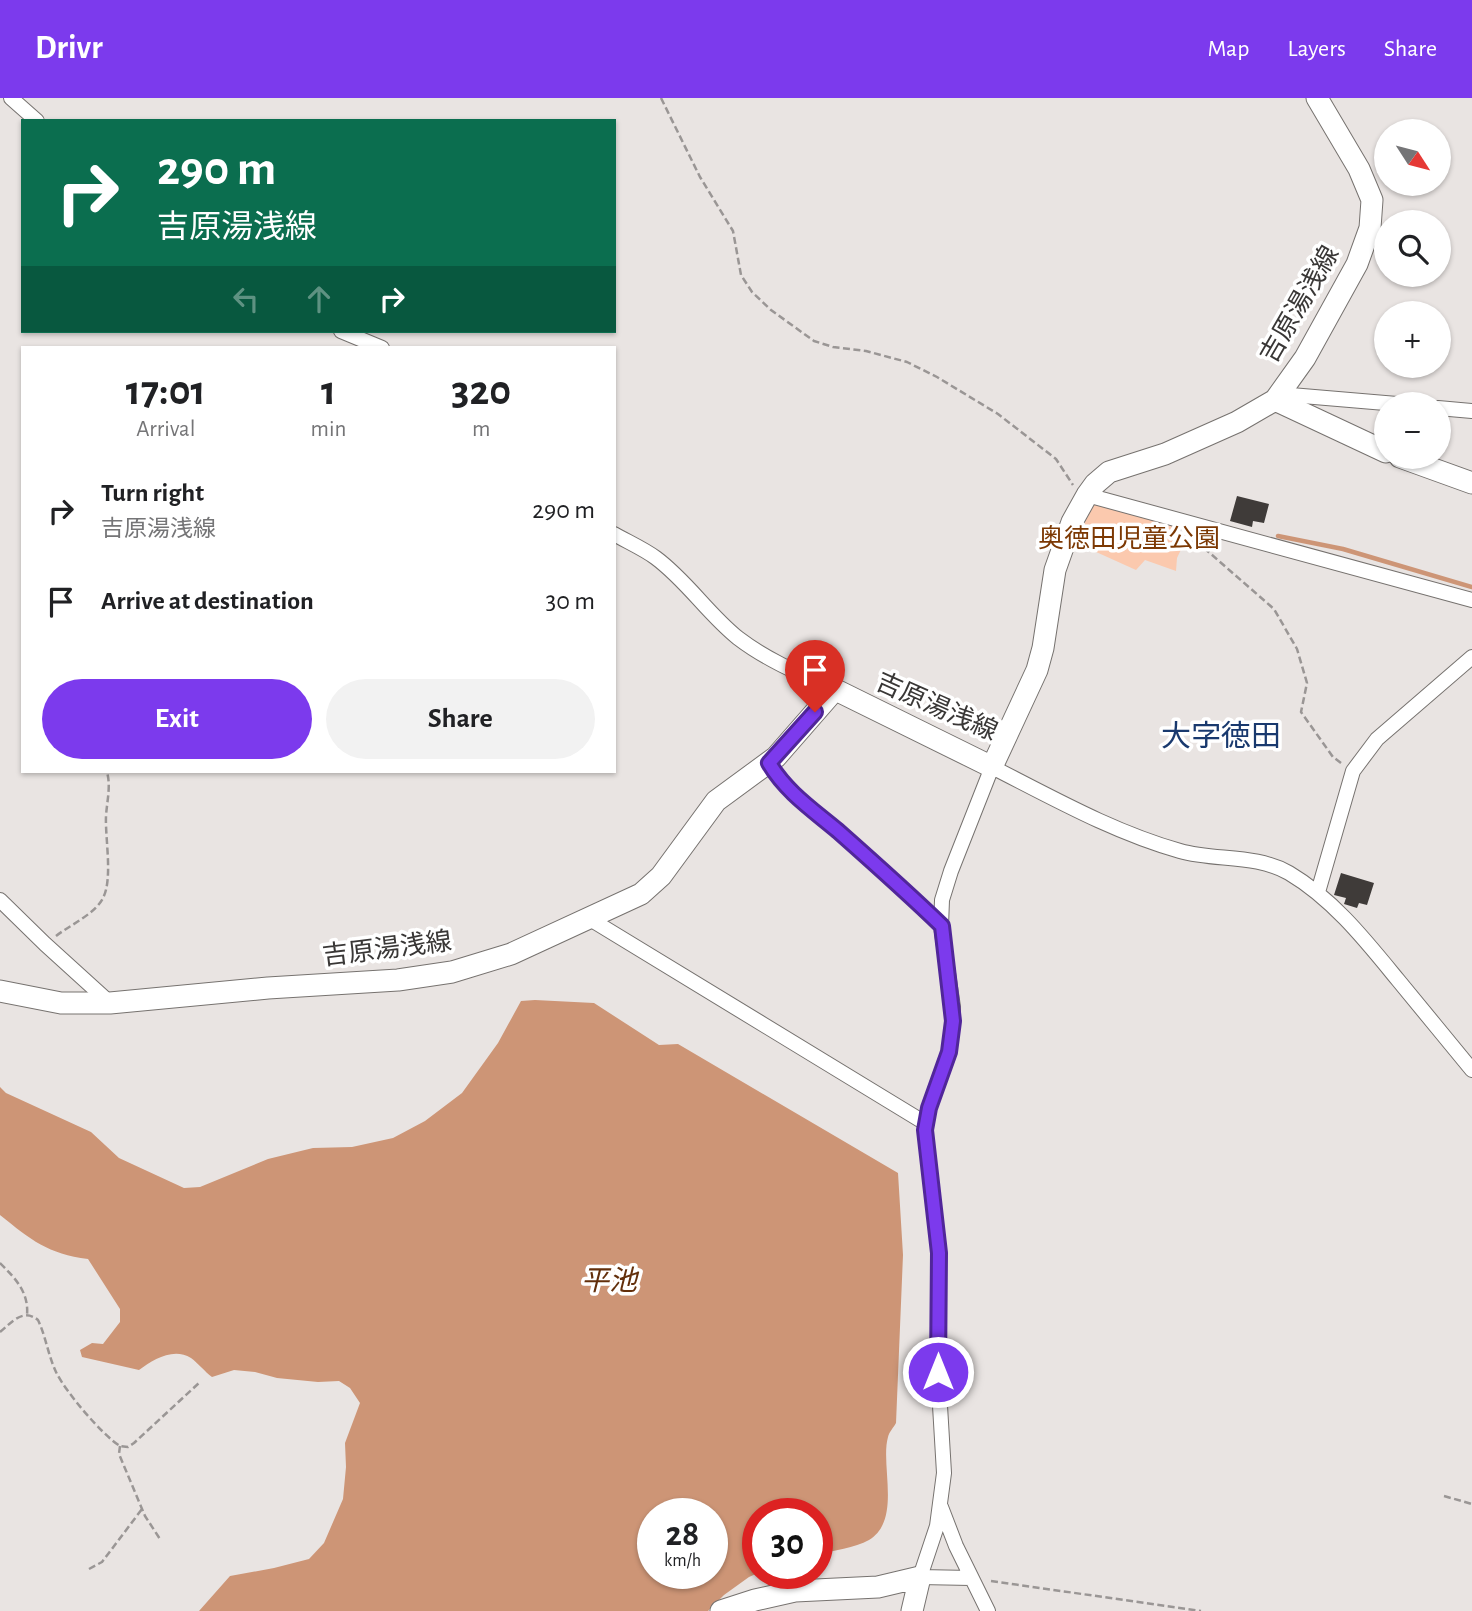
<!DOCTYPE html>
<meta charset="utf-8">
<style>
:root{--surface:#fff;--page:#f2f2f2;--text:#202124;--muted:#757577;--accent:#7c3aed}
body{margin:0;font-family:"Alegreya Sans","Noto Sans JP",sans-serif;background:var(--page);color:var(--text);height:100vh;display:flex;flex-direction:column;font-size:26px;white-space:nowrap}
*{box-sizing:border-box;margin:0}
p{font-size:23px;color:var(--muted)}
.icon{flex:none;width:38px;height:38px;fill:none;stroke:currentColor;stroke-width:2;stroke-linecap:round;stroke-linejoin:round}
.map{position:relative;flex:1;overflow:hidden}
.side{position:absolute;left:21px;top:248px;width:595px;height:427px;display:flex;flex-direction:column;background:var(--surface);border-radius:0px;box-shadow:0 2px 5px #0004}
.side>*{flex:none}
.hud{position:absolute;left:21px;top:21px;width:595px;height:214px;border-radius:0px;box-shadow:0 2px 5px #0004;background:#0b6e4f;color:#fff;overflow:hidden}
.needle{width:46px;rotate:126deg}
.buttons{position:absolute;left:1374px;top:21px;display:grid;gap:14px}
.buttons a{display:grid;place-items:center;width:77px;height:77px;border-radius:50%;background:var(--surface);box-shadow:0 2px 5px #0004;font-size:35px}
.speed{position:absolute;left:637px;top:1400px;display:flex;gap:14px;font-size:35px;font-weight:700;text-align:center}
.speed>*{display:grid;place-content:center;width:91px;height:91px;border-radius:50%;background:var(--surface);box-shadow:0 2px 5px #0004;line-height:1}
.speed small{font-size:18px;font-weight:400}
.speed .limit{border:10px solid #d22;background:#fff;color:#111}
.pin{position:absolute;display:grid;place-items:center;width:60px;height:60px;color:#fff;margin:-72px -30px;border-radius:50% 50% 50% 0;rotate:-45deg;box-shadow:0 0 7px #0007}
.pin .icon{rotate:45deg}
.me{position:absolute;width:77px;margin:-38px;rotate:0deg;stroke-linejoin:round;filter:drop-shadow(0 0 5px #0008)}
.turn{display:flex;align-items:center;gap:24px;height:147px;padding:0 21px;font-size:32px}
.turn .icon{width:91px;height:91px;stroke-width:2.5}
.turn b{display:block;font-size:49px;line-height:60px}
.lanes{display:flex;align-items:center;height:66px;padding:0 21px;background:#0003;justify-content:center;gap:35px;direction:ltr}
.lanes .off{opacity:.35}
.eta{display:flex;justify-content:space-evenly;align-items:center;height:119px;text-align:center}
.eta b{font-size:42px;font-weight:700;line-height:49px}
.button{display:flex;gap:14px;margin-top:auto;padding:14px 21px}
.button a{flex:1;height:80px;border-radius:42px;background:var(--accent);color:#fff;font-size:28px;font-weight:700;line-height:80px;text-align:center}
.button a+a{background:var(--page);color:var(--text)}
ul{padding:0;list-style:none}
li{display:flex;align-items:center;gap:21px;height:91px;padding:0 21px}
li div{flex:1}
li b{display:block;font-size:26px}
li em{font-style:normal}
header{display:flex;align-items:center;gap:42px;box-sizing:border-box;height:98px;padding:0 35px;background:var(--accent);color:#fff}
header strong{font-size:33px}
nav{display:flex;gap:38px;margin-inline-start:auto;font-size:24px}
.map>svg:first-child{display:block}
.green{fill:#fbc9ae}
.water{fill:#cd9576;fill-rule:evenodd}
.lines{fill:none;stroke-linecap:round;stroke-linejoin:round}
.stream{stroke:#cd9576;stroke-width:4.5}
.building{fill:#3f3b39}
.lane-casing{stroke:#76726f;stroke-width:9}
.street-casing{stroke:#76726f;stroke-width:16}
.secondary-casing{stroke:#76726f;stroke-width:23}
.path{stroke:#9a9695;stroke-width:2.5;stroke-dasharray:7 3.5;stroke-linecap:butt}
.lane{stroke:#fff;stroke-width:7}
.street{stroke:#fff;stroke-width:14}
.secondary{stroke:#fff;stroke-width:21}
.route-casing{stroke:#51269a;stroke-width:18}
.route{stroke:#7c3aed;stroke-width:12}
.labels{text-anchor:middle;stroke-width:7;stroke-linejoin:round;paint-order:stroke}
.street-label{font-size:26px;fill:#393736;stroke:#fff}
.park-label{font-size:26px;fill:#7c3803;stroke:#fff}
.water-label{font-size:28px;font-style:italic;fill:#632f0b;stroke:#fff}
.quarter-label{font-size:30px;fill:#19396e;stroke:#fff}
</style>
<header>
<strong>Drivr</strong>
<nav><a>Map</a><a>Layers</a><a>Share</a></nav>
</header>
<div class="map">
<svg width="1472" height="1513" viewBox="0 0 1472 1513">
<rect width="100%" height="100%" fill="#e9e4e2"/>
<path class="green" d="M1095,404L1162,421L1187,439L1177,460L1176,473L1145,462L1136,472L1074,444Z"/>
<path class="water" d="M535,902L594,905L659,947L678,946L898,1075L903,1157L896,1325C894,1329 889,1334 888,1339C880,1367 902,1422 869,1442C855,1450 833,1452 817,1457V1416H758V1475L749,1479L724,1497L708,1513H199L230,1478L274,1470L309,1461L324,1445L343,1401L346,1369L345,1345L360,1305L350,1290L339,1283L318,1284L277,1280L255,1274L234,1272L212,1279C205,1274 198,1265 191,1260C173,1249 153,1262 139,1272L82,1259L80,1252L92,1245L103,1246L120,1224V1211L88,1161C48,1156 31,1142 0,1117V989L6,995L91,1034L119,1060L184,1090L200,1089L268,1061L313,1050L352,1049L393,1040L425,1023L462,995L498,945L521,903ZM653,1416H712V1475H653Z"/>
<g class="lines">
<path class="stream" d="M1278,438L1343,451L1472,489"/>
</g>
<path class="building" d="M1237,398L1269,406L1264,425L1253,423L1252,429L1230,423Z
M1341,775L1374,785L1367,807L1359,805L1357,810L1344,806L1346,800L1334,797Z"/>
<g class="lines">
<defs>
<path id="lane" d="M770,665L789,692L864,756L941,827"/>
<path id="street" d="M11,0L37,23
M341,233L382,250
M1279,296L1397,306
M1438,310L1472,313
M1087,397L1472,502
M614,436C628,444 644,451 656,460C687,483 708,516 738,540C768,563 803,577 838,593
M1318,794L1353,673L1377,641L1472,559
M0,802L45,846L110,905
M590,821L925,1025
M941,1409L956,1448L988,1513
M971,1480L920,1479L937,1428L944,1375L938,1274L939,1155L925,1032L929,1010L949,955L953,923V909L941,828L942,802L951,773L992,669C1053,700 1113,734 1180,753C1215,763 1256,756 1289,775C1333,801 1366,843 1398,882C1423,912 1447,942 1472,972"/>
<path id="secondary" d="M1275,302L1386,354
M1400,359L1472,385
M0,893L61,905H110L268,890L398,882L452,874L511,856L641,796L661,778L716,703L776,659L831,596L838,593L992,669L1037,572L1043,550L1055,472L1072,424L1087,397L1095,386L1109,374L1165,356L1237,324L1275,302L1305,260L1357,166L1370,130L1372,102L1359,71L1317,0
M721,1513L755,1502L795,1493L878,1489L920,1479
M912,1513L920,1479"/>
</defs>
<use href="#lane" class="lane-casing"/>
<use href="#street" class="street-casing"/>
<use href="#secondary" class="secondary-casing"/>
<path class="path" d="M661,0L700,79L733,133L741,177L752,194L771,212L814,243L833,249L866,253L907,264L937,279L998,316L1056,361L1073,387
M1196,443L1274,511L1297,551L1307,585L1301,614L1333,659L1341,665
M56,838C70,827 95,816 103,800C113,781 105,740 106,718C107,703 111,688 107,674
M0,1165C15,1180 29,1194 27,1217
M0,1234C12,1224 23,1210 38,1222C46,1239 48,1257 56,1274C65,1293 102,1337 120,1348L128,1349L134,1345L199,1285
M120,1348L119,1356L145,1418L160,1441
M1444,1398L1472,1406
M89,1471L102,1464L142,1411
M991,1483L1201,1513"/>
<use href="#lane" class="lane"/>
<use href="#street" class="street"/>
<use href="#secondary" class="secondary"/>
</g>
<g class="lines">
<defs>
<path id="route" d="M815,614L769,665C786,694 813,712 838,733C873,764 908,795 942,828L953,923L949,954L929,1010L925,1032L939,1155L938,1274"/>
</defs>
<use href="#route" class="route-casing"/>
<use href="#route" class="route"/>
</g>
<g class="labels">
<g class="street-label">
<text transform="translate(1299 206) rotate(-60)" y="9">吉原湯浅線</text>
<text transform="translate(937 608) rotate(24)" y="9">吉原湯浅線</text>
<text transform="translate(387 850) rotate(-7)" y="9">吉原湯浅線</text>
</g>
<g class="park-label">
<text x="1129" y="449">奥徳田児童公園</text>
</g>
<g class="water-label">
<text x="609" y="1192">平池</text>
</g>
<g class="quarter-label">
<text x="1221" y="648">大字徳田</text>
</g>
</g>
</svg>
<div class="buttons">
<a><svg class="needle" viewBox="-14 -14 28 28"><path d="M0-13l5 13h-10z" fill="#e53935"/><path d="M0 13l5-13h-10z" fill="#757577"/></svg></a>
<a><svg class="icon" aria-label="search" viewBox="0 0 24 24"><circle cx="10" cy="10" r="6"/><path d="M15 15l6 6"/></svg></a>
<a>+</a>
<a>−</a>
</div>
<div class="speed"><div>28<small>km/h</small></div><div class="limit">30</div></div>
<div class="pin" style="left:815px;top:614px;background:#d93025"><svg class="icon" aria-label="arrive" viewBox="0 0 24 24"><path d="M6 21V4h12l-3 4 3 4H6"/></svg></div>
<svg class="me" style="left:938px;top:1274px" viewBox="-20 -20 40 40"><circle r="17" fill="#7c3aed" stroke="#fff" stroke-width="3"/><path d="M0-11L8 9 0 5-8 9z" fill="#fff"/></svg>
<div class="hud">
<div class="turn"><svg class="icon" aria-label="right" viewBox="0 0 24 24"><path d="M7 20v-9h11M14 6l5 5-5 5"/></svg><div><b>290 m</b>吉原湯浅線</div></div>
<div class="lanes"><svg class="icon off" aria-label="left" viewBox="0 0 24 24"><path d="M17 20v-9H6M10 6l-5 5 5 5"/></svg><svg class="icon off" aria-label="ahead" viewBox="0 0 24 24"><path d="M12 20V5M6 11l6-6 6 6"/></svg><svg class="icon" aria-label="right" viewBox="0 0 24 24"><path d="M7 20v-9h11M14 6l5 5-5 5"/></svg></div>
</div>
<section class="side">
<div class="eta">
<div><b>17:01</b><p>Arrival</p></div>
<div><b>1</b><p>min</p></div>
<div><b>320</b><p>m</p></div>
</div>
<ul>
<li><svg class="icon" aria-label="right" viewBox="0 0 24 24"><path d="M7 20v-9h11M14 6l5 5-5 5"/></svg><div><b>Turn right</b><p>吉原湯浅線</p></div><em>290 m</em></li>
<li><svg class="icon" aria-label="arrive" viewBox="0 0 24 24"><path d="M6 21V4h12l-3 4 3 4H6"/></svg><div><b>Arrive at destination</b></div><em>30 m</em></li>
</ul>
<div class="button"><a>Exit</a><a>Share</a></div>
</section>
</div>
